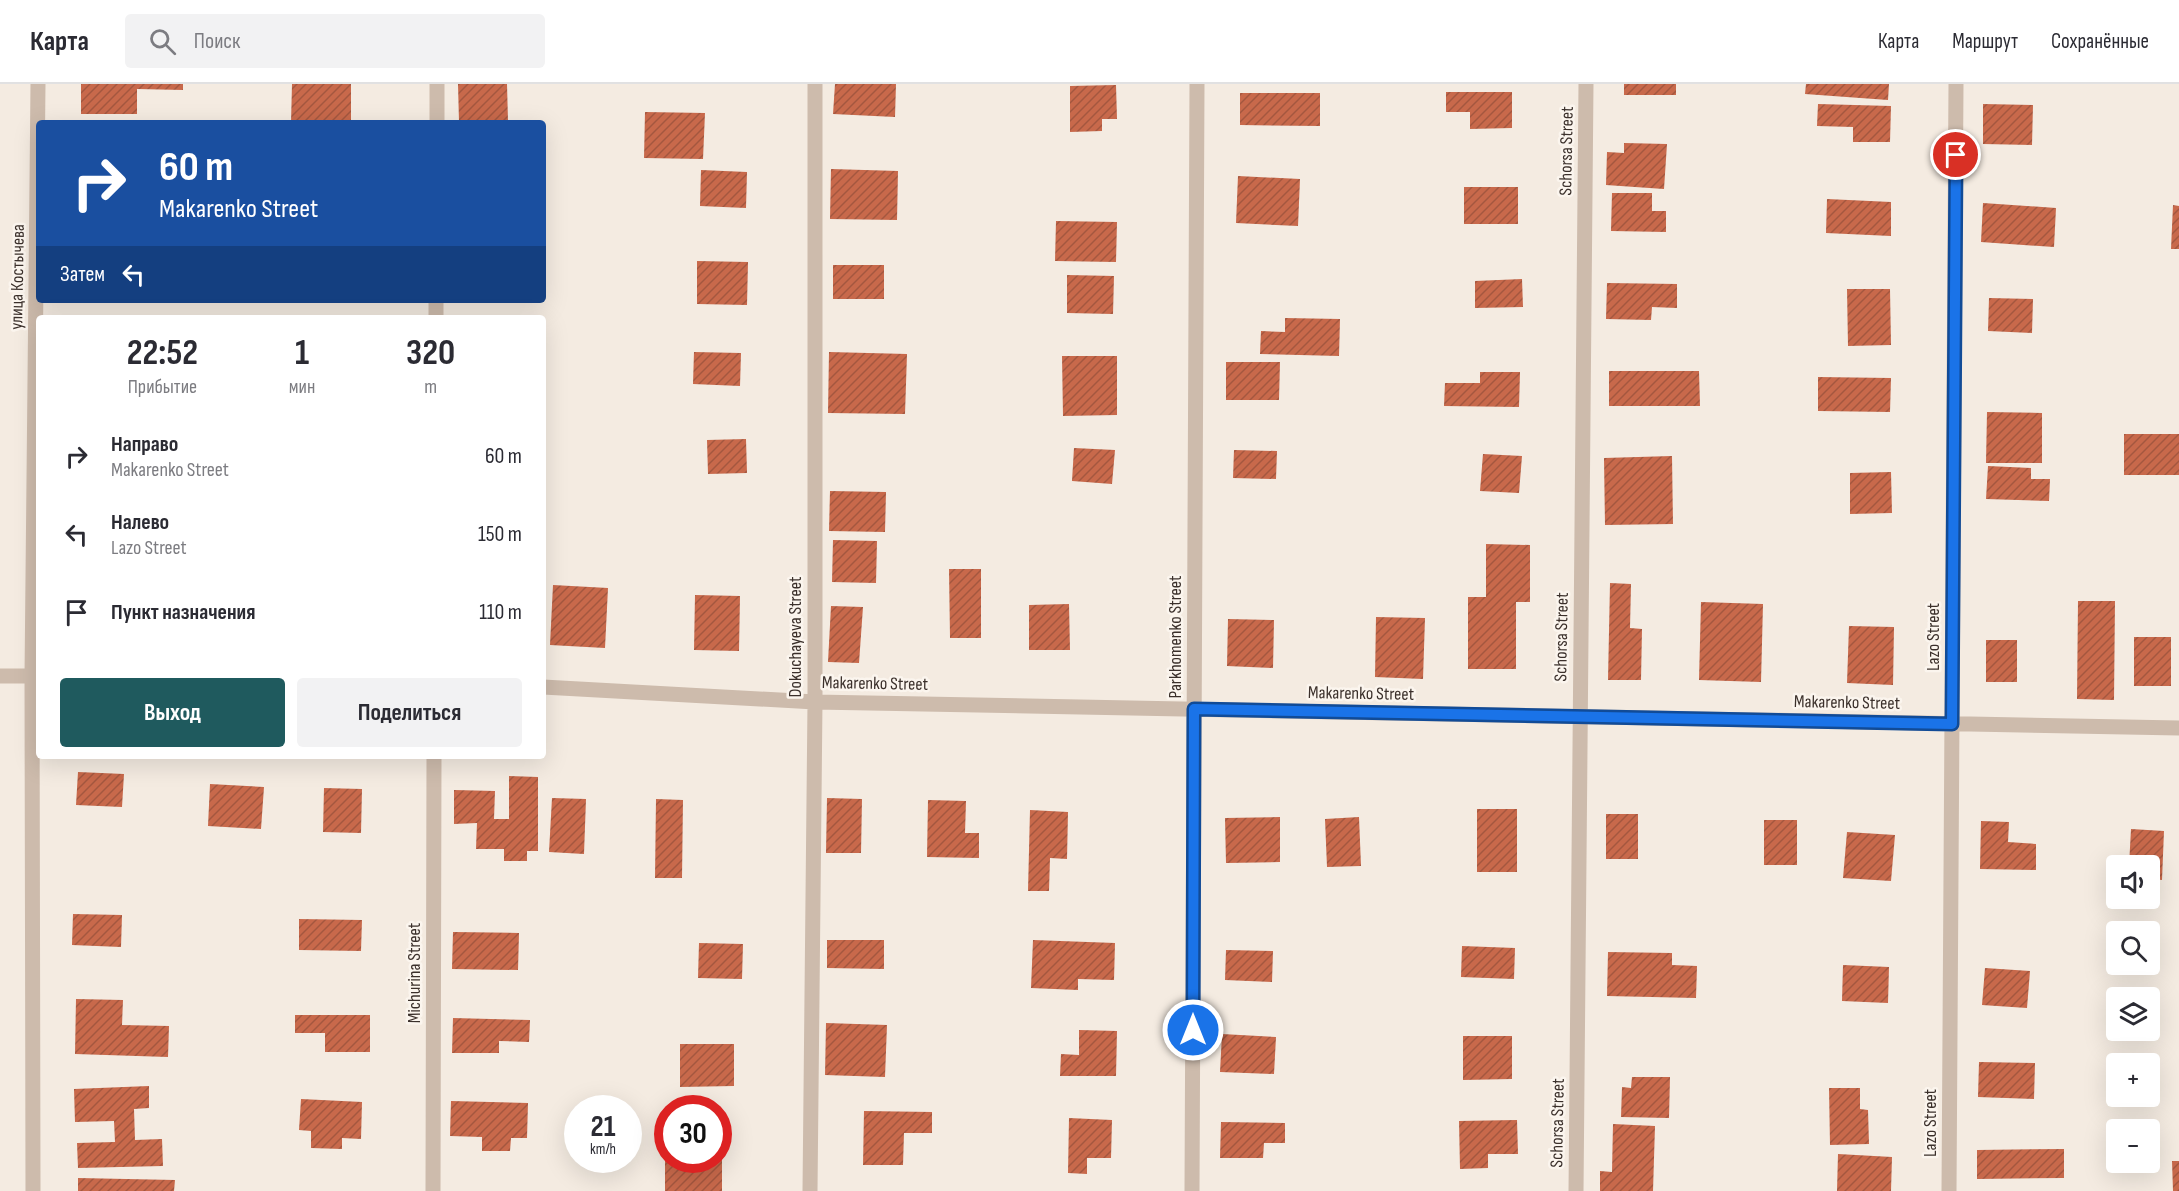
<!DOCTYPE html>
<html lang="ru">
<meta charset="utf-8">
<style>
:root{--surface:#fff;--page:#f2f2f3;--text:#2b2b33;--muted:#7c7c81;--line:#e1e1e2;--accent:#1f5a5e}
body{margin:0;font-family:"Sofia Sans Condensed",sans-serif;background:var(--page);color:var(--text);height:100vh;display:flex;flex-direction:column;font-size:22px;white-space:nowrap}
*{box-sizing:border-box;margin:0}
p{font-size:20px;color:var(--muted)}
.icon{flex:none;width:33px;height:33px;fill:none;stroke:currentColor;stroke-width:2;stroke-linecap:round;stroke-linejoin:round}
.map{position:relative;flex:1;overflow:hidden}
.drawer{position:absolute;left:36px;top:231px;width:510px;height:444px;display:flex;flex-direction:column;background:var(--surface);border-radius:6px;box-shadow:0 6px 24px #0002}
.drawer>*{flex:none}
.banner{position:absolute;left:36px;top:36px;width:510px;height:183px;border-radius:6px;box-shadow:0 6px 24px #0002;background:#1a4fa0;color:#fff;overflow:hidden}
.tools{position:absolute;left:2106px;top:771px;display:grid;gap:12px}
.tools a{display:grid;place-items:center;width:54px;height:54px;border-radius:6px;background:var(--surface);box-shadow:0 6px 24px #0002;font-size:30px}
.speed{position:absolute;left:564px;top:1011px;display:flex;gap:12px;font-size:30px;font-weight:700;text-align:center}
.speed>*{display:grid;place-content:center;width:78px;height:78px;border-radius:50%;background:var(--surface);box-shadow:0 6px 24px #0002;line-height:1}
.speed small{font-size:15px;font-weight:400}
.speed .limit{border:9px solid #d22;background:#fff;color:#111}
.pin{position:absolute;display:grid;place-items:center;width:51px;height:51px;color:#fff;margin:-26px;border:3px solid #fff;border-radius:50%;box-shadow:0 2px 6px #0007}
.me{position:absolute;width:66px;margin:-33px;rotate:0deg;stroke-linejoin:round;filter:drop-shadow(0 0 4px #0008)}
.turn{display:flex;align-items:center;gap:21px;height:126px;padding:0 24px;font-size:27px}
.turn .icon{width:78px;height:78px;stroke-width:2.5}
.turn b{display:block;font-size:42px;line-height:51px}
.then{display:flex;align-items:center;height:57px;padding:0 24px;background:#0003;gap:12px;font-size:22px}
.eta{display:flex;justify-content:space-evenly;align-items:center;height:102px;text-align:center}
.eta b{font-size:36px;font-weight:700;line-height:42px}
.action{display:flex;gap:12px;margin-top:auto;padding:12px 24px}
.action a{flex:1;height:69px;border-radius:6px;background:var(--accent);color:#fff;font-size:24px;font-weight:700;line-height:69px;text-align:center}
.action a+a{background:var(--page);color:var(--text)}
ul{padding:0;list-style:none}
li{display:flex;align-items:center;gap:18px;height:78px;padding:0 24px}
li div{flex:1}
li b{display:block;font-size:22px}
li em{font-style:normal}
header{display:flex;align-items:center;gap:36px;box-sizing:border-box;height:84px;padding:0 30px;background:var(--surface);border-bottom:2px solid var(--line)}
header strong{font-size:28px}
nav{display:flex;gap:33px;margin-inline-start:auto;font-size:21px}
.search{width:420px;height:54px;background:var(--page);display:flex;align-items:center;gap:15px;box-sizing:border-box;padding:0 21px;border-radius:6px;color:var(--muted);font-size:22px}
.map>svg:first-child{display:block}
.building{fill:url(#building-hatch)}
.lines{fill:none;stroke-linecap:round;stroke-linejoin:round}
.minor{stroke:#cdbbac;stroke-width:15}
.route-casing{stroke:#114b97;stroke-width:15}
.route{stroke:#1a73e8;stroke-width:10}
.labels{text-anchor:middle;stroke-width:5;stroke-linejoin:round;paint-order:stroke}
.street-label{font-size:18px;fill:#3b302b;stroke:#fbf5ee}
</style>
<header>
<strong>Карта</strong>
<div class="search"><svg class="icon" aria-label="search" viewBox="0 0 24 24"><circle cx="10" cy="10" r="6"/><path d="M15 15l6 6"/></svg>Поиск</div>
<nav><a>Карта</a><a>Маршрут</a><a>Сохранённые</a></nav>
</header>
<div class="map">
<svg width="2179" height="1107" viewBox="0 0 2179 1107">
<defs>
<pattern id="building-hatch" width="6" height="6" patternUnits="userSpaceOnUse" patternTransform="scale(1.5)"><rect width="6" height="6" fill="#c8694b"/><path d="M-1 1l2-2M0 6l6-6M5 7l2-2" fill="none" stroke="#a4573f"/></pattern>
</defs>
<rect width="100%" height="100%" fill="#f4ebe1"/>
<path class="building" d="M81,0H183V6L137,5V30H81Z
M292,0H351V39H291Z
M458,0H507L508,37L459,38Z
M835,0H896L895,33L833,30Z
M1624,0H1676V11H1624Z
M1806,0H1889L1888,16L1805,10Z
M1116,1L1117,35H1102V47L1070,48V2Z
M1446,8H1512V44L1470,45V28H1446Z
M1240,9H1320V42L1240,41Z
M1818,20L1891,22L1890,58H1853V43L1817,42Z
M1983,20L2033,21L2032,61L1983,60Z
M645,28L705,29L703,75L644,74Z
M1624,59L1667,60L1664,105L1606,101L1607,68L1624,69Z
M831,85L898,87L897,136L830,135Z
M701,86L747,88L746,124L700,122Z
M1238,92L1300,95L1298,142L1236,139Z
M1464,103H1518V140H1464Z
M1612,109H1652V127H1666V148L1611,147Z
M1827,115L1891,118V152L1826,149Z
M1983,119L2056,124L2054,163L1981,158Z
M2173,121L2179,122V165H2171Z
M1056,137L1117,138L1116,178L1055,177Z
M697,177L748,178L747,221L697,220Z
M833,181H884V215H833Z
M1067,191L1114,192L1113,230L1067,229Z
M1522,195L1523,223L1475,224V197Z
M1607,199L1677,200V224L1652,223L1651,236L1606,235Z
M1847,205H1890L1891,261L1848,262Z
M1989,214L2033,215L2032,249L1988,247Z
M1285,234L1340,235L1339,272L1260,270L1261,247L1285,248Z
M694,268L741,269L740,302L693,300Z
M829,268L907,270L905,330L828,329Z
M1062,272H1117V331L1063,332Z
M1226,278H1280L1279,316H1226Z
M1609,287H1699L1700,322H1609Z
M1480,288H1520L1519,323L1444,322L1445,299H1480Z
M1818,293L1891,294L1890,328L1818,327Z
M1987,328L2042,329V379H1986Z
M2124,350H2179V391H2124Z
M746,355L747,389L708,390L707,356Z
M1074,364L1115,366L1112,400L1072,397Z
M1234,366L1277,367L1276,395L1233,394Z
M1483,370L1522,372L1519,409L1480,407Z
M1672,372L1673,440L1605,441L1604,374Z
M1988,382L2031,384V395H2050L2049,417L1986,415Z
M1891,388L1892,429L1850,430V389Z
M830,407L886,408L885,448L829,447Z
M833,456L877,457L876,499L832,498Z
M1486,460L1530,461V518H1516V585H1468V513H1486Z
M949,485H981V554H950Z
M1610,499L1631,500L1630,544L1642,545L1641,596H1608Z
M553,501L608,504L605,564L550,561Z
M695,511L740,512L739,567L694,566Z
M2078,517H2115L2114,616L2077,615Z
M1701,518L1763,520L1761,598L1699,596Z
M1069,520L1070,566H1029V521Z
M831,522L863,523L859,579L828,578Z
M1376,533L1425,534L1423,595L1375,593Z
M1228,535L1274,536L1273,584L1227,582Z
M1849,542L1894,543L1893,601L1847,599Z
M2134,553H2171V602H2134Z
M1986,556H2017V598H1986Z
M78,688L124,690L122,723L76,721Z
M509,692L538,693V767H527V777H504V765H476L477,739L454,740V706L495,707L494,735H509Z
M210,700L264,703L261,745L208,742Z
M324,704L362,705L361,749L323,748Z
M552,714L586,715L584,770L549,768Z
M827,714L862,715L861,769H826Z
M656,715L683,716L682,794H655Z
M928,716L966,717L965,749H979V774L927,773Z
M1477,725H1517V788H1477Z
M1030,726L1068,728L1067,775L1050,774L1049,807H1028Z
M1606,730H1638V775H1606Z
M1280,733V778L1226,779L1225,734Z
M1359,733L1361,782L1327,783L1325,735Z
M1764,736H1797V781H1764Z
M1981,737L2009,738L2008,758L2036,760V786L1980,785Z
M2131,745L2164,747L2162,796L2150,795V782H2129Z
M1847,748L1895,751L1891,797L1843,794Z
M73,830L122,831L121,863L72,861Z
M299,835L362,836L361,867L299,866Z
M453,848L519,849L518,886L452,885Z
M827,856H884V885L827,884Z
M1033,856L1115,859L1114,896L1078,895V906L1031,904Z
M699,859L743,860L742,895L698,894Z
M1462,862L1515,864L1514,895L1461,893Z
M1226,866L1273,867L1272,898L1225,896Z
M1608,868L1672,869V881L1697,882L1696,914L1607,912Z
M1843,881L1889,883L1888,919L1842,917Z
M1985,884L2030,887L2027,924L1982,921Z
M76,915L123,916L122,941L169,942L168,973L75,970Z
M295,931H370V968H325V949H295Z
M453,934L530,936L529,958L499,957V969H452Z
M826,939L887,941L885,993L825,991Z
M1079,946L1117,947L1116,992H1060L1061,970L1079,971Z
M1222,950L1276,953L1274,990L1220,988Z
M1463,952H1512V995L1463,996Z
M680,960H734V1002L680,1003Z
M1979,978L2035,979L2034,1015L1978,1013Z
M1632,993H1670L1669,1034L1621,1033L1622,1003L1631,1004Z
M149,1002V1024L134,1025L135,1056L162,1055L163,1082L78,1084L77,1059L115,1058L114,1037L75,1038L74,1005Z
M1829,1004H1860V1025L1868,1026L1869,1060L1830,1061Z
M301,1015L362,1018L361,1055L342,1054V1065L311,1064V1047L299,1046Z
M451,1017L528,1019L527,1054H511L510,1067H482V1053L450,1052Z
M864,1027L932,1028V1049H904L903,1081H863Z
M1069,1034L1112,1036L1111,1074H1087V1090L1068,1089Z
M1517,1036L1518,1070H1488V1084L1460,1085L1459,1037Z
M1221,1038L1285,1039V1059H1264L1263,1074H1220Z
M1613,1040L1655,1042L1653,1107H1600V1087L1612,1088Z
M665,1061H668V1076L722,1074V1107H665Z
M2064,1065V1094L1977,1095V1066Z
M1838,1070L1892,1073L1891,1107H1837Z
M2172,1077H2179V1107H2173Z
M78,1094L175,1096L174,1107H78Z"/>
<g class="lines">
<path class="minor" d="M437,39V0
M436,234V216
M0,592H39
M543,603L815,618L2179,644
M33,1107L32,592L38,0
M433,1107L434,672
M810,1107L815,618V0
M1192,1107L1197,0
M1576,1107L1586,0
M1949,1107L1956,0"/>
</g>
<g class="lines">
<defs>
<path id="route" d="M1193,946L1194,625L1952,640L1956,71"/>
</defs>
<use href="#route" class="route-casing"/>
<use href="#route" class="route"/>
</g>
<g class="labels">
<g class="street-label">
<text transform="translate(1566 67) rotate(-89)" y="6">Schorsa Street</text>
<text transform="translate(17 193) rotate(-89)" y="6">улица Костычева</text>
<text transform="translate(795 553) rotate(-90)" y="6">Dokuchayeva Street</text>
<text transform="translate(1175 553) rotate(-90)" y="6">Parkhomenko Street</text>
<text transform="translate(1561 553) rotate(-89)" y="6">Schorsa Street</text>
<text transform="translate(1933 553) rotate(-90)" y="6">Lazo Street</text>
<text transform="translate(875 599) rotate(1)" y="6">Makarenko Street</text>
<text transform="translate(1361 609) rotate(1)" y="6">Makarenko Street</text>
<text transform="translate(1847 618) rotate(1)" y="6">Makarenko Street</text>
<text transform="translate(414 889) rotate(-90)" y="6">Michurina Street</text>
<text transform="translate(1557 1039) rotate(-89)" y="6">Schorsa Street</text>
<text transform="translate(1930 1039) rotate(-90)" y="6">Lazo Street</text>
</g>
</g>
</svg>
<div class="tools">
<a><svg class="icon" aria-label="sound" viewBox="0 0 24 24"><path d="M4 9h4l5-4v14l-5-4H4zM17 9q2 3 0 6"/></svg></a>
<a><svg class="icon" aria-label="search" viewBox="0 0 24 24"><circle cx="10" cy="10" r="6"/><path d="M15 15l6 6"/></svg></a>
<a><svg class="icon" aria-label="layers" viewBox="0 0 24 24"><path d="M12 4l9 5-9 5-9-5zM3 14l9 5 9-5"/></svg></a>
<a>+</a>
<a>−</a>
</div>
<div class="speed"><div>21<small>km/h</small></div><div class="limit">30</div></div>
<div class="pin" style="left:1956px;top:71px;background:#d93025"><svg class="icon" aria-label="arrive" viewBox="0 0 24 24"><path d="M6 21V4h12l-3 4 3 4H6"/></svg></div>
<svg class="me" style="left:1193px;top:946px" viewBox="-20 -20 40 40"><circle r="17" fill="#1a73e8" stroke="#fff" stroke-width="3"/><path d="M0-11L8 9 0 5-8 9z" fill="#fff"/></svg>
<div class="banner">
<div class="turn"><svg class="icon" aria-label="right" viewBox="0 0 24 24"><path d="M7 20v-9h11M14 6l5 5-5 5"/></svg><div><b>60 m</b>Makarenko Street</div></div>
<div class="then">Затем<svg class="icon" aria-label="left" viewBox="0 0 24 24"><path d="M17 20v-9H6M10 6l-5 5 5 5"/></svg></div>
</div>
<section class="drawer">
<div class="eta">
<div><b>22:52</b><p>Прибытие</p></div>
<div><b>1</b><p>мин</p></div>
<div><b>320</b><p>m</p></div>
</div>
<ul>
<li><svg class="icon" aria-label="right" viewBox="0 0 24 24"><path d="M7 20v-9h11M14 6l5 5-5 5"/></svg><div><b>Направо</b><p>Makarenko Street</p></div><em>60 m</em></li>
<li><svg class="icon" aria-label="left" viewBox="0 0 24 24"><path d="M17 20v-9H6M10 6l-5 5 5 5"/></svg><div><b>Налево</b><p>Lazo Street</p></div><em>150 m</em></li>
<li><svg class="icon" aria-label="arrive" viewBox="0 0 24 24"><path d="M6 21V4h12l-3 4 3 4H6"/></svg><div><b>Пункт назначения</b></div><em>110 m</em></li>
</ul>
<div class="action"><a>Выход</a><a>Поделиться</a></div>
</section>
</div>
